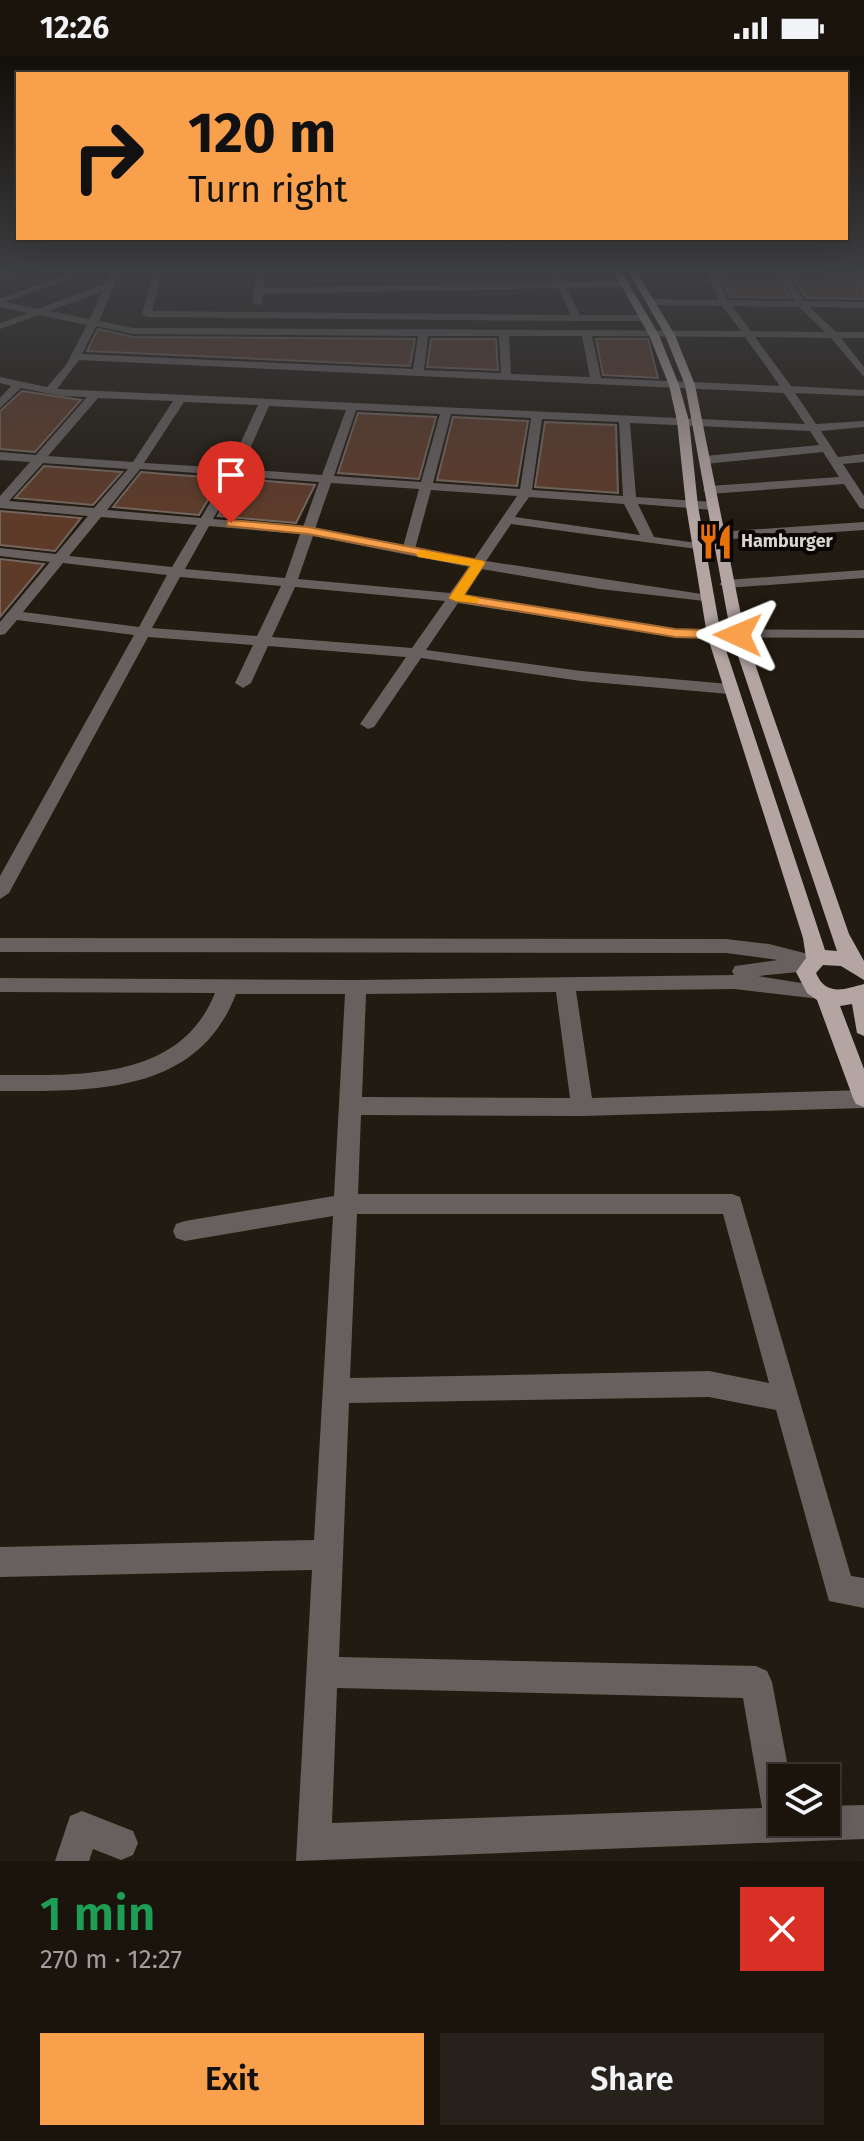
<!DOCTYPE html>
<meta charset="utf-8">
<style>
:root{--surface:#1a140d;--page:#27211b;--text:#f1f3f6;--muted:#9f9e9d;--line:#38332e;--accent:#f9a04c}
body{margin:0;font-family:"Fira Sans",sans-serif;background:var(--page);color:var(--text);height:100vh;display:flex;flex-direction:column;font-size:30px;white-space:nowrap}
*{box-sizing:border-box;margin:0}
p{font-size:26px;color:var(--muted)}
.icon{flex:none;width:44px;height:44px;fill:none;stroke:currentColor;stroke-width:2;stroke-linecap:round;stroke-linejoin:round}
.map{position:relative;height:1805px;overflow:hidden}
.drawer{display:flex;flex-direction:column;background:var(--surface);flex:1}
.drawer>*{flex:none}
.guide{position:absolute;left:16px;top:16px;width:832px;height:168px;border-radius:0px;box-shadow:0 8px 32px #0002,0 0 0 2px var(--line);background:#f9a04c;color:#111;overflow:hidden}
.tools{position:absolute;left:768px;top:1708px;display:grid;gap:16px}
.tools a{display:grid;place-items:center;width:72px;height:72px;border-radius:0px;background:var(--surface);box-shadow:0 8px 32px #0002,0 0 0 2px var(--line);font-size:40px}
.pin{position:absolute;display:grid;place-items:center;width:68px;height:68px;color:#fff;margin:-82px -34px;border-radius:50% 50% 50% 0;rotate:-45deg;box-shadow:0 0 8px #0007}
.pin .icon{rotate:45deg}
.me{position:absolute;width:88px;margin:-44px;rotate:271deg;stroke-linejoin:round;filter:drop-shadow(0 0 6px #0008)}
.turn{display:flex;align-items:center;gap:28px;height:168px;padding:0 40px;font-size:36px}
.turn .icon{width:104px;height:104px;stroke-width:2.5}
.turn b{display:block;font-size:56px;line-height:68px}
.round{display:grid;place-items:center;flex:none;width:84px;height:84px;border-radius:0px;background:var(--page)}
.summary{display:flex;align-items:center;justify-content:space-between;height:136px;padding:0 40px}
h1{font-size:48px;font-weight:600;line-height:60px;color:#1e9e55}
.button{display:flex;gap:16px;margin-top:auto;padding:16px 40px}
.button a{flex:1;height:92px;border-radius:0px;background:var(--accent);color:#111;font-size:32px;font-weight:600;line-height:92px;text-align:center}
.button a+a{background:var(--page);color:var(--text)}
.status{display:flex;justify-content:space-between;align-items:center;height:56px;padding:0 40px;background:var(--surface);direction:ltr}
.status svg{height:22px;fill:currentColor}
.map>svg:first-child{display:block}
.building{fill:#5e3b29;stroke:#756760;stroke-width:2}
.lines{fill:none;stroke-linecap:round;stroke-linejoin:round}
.minor{fill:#67605f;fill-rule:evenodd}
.major{fill:#b4a5a3;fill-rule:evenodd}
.route{fill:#f9a04c;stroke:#a26831;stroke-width:2}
.slow{fill:#f59e0b}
.labels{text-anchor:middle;stroke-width:8;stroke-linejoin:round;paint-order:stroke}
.far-poi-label{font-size:18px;font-weight:bold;fill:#d9d4cd;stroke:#090604;text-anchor:start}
</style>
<div class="status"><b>12:26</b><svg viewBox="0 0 49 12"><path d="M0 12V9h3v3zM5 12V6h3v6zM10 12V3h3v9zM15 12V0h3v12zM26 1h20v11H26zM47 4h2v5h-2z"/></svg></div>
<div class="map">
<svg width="864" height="1805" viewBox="0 0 864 1805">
<rect width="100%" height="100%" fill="#221b11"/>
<path class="building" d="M715,213H773L790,242L730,241Z
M788,213H856L864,224V243L806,242Z
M98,273L133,281L415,283L410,310L87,295Z
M431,283H496L498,314L427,311Z
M596,283H648L658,322L603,319Z
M22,335L81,344L35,396L0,393V355Z
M358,357L436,361L419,423L338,417Z
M453,361L528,365L517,430L437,424Z
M545,366L616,369L618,437L535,431Z
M44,410L122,416L93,449L15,442Z
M141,416L177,419L221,422L199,459L113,451Z
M240,423L315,429L296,467L218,460Z
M0,455L81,462L55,495L0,489Z
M0,503L44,508L0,561Z"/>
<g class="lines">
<path class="minor" d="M15,213H27L0,224V218Z
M84,213H96L5,246L38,253L105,228L113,213H121L99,265L133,272L741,275L722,250L651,249L646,246L651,243L719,244L704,213H712L728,244L795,245L776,213H784L804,245L864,246V252L810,251L836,276H864V282H841L864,311V321L831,282L755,281L791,330L864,334V340L795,337L816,368L864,365V371L821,375L838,401L864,398V406L843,408L864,440V453L860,452L844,428L709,438L703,434L709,430L839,421L823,396L705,408L699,404L705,400L819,389L810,375L630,367L636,441L713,446L719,450L713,454L638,448L654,481L704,488V494L511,468L486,505L708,539L713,540V546L600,533L481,513L463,539L675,573L864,574V582L675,581L458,547L426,594L581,615L729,628L737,633L729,638L581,625L421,602L374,671L368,673L360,668L406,601L268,590L251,627L243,632L235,627L253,589L148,581L9,837L0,843V820L134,579L17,564L5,578L0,579V566L50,506L0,500V492L56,498L88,460L0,452V440L30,406L0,404V396L36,399L87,341L61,340L21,332L0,352V342L11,330L0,327V321L47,331L66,309L87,269L39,259L0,273V267L28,257L0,251V242ZM102,236L90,263L49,255ZM732,250L799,251L825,276L751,275ZM96,270L133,278L418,280L413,313L82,298ZM428,280H499L501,317L424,314ZM509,280H582L590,321L511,318ZM592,280L745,281L780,330L601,322ZM79,304L784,337L805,368L57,333ZM98,342L173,345L133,406L48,400ZM184,346L258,349L229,412L144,407ZM269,350L346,354L322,419L241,413ZM356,354L440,358L421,426L334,420ZM451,358L531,362L520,433L433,427ZM542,363L619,366L623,440L532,434ZM43,407L128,413L94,452L9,445ZM140,413L226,419L201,462L107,454ZM238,420L319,426L303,471L213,463ZM331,427L419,433L403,491L315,473ZM431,434L517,440L474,503L415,493ZM529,441L624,448L640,479L515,461ZM101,461L197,469L172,511L69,500ZM209,470L300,478L285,522L185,513ZM313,480L469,511L450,537L298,523ZM63,507L167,519L139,571L23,556ZM180,521L281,530L257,580L152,572ZM295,531L445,545L412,592L272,581Z
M155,213H163L152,255L571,259L558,232L263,238L261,249L253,247L257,213H265L264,232L556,227L550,213H558L565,226L624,225L629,228L624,231L567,232L580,259H644L649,262L644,265H577L147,261L142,258Z
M864,466V474L718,484L711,480L718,476Z
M864,514V522L726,532L719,528L726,524Z
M0,882L726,883L769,888L820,901L823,906L820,911L809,915L758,920L827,931L830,936L827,941L820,943L734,933L576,935L592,1042L864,1034V1052L582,1060L361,1059L358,1138H732L740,1141L851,1520L864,1522V1552L829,1545L776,1354L709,1341L349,1347L339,1601L756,1610L767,1615L772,1626L790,1722H782V1766H826V1750L864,1749V1783L296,1805L312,1514L0,1521V1491L314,1484L333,1160L185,1185L176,1182L173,1175L176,1168L185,1165L334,1140L345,938H236C197,1039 93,1035 0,1035V1019C80,1019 180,1025 215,937L0,936V922L356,924L734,919L732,915L735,910L778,904L726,897L0,896ZM556,936L570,1042L362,1041L366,938ZM357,1158H723L769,1327L709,1315L350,1322ZM337,1632L743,1642L762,1752L332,1767Z
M82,1755L133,1775L138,1787L133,1799L121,1804L93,1793L89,1805H55L70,1760Z"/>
<path class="major" d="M612,213H620L659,279L679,329L689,365L698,450L721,579L825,894L837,895L731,579L685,329L665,279L627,213H635L675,279L695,329L745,579L849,878L864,905V924L841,910L823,909L816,917C826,941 845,933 864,928V980L857,977L852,948L840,950L864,1013V1051L856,1048L853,1042L817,944L807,937L796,916L806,902L803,882L707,579L686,450L677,365L669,329L649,279Z"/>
</g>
<linearGradient id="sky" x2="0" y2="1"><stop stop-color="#130f09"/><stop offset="0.46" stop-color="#3e3f43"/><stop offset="1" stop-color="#3e3f43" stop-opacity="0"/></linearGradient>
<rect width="864" height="466" fill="url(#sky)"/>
<path class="route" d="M231,464L308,471L483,505L485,507L464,539L675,573L738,575L745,579L738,583L675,581L456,545L449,542L471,509L308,478L227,470V465Z"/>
<path class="slow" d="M422,494L483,505L485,507L464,539L478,542V547L456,545L449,542L471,510L418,501L416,498Z"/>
<defs>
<symbol id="restaurant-bare" viewBox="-9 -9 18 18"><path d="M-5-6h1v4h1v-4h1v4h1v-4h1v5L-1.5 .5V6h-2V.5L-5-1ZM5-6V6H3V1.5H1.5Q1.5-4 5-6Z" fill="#e8710a" stroke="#090604" stroke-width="2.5" paint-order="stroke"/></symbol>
</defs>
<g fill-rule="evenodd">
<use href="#restaurant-bare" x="690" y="460" width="51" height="51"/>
</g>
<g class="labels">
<g class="far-poi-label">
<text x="741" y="491">Hamburger</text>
</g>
</g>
</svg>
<div class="tools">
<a><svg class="icon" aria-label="layers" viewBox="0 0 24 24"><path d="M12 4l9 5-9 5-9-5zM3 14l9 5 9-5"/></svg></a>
</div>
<div class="pin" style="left:231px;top:467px;background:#d93025"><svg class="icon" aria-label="arrive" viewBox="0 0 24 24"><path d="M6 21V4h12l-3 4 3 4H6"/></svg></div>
<svg class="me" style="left:738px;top:579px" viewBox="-20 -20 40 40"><path d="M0-17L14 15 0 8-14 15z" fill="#f9a04c" stroke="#fff" stroke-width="4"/></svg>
<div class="guide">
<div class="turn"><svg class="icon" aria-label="right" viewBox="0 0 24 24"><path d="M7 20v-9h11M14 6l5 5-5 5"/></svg><div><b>120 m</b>Turn right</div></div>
</div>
</div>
<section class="drawer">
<div class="summary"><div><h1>1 min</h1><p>270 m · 12:27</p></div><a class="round" style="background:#d93025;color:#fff"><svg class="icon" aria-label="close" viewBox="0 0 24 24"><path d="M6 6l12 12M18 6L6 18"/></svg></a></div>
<div class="button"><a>Exit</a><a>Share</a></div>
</section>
